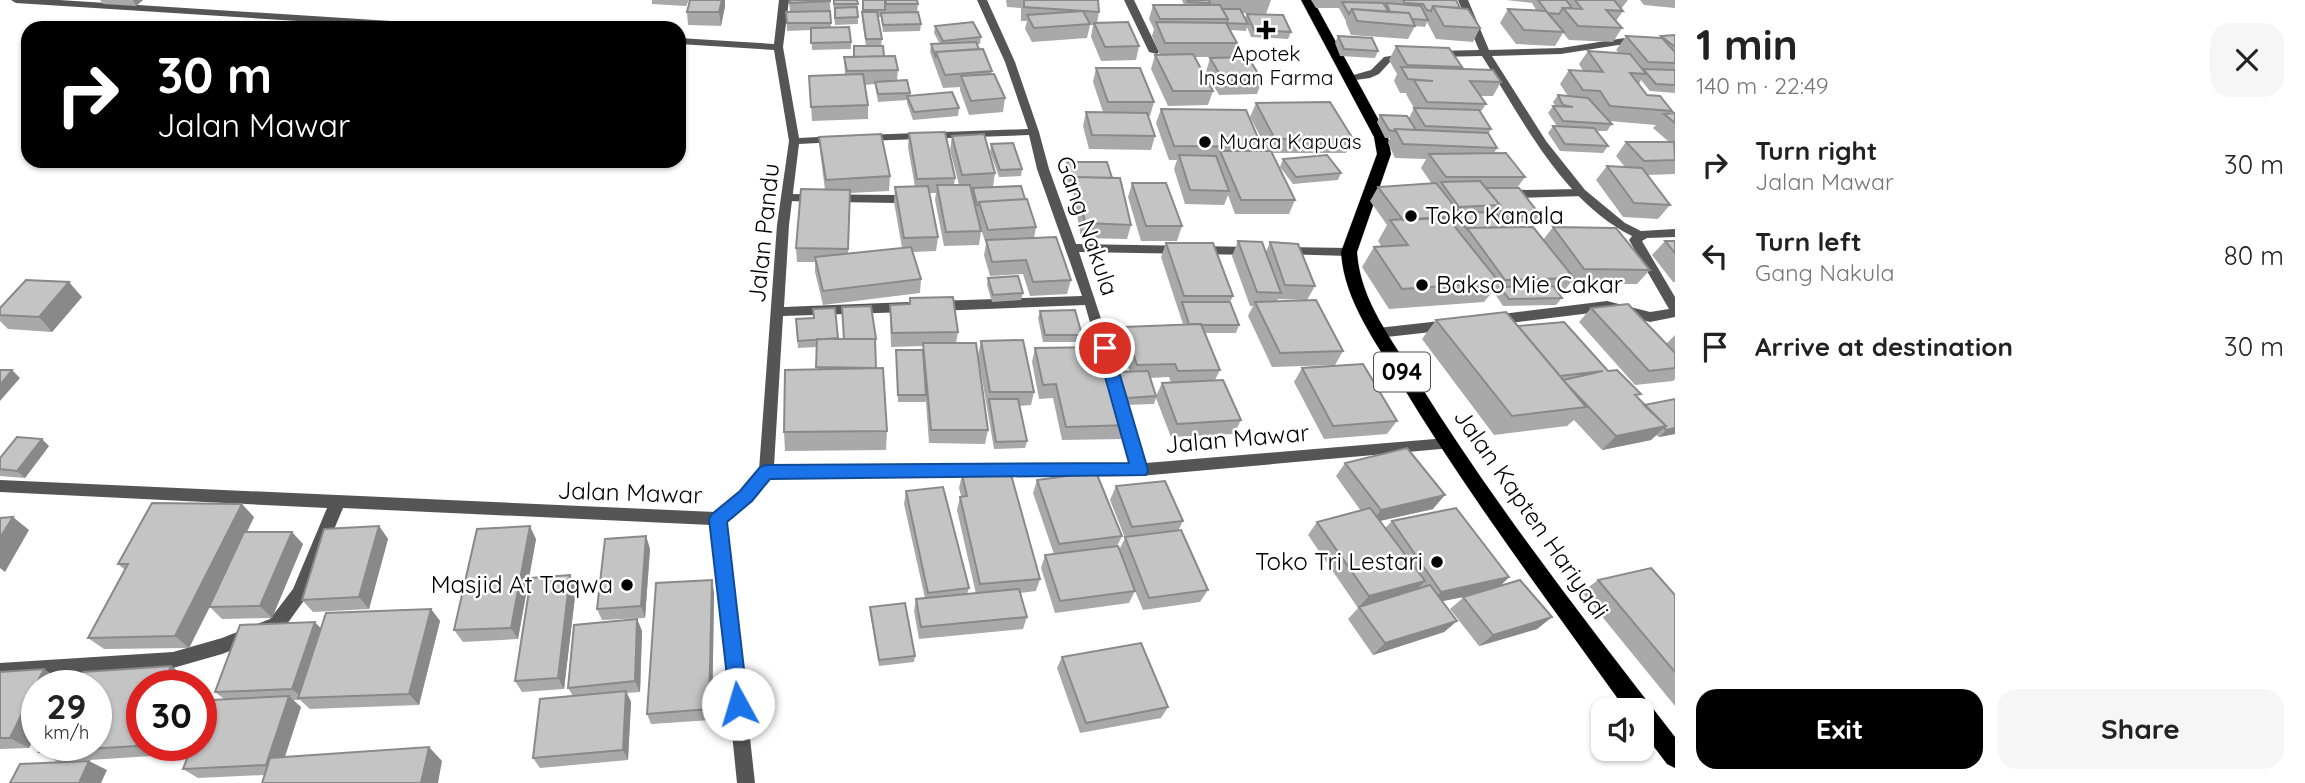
<!DOCTYPE html>
<meta charset="utf-8">
<style>
:root{--surface:#fff;--page:#f6f6f6;--text:#222;--muted:#767676;--accent:#000}
body{margin:0;font-family:Quicksand,sans-serif;background:var(--page);color:var(--text);height:100vh;display:flex;flex-direction:column;font-size:26px;white-space:nowrap}
*{box-sizing:border-box;margin:0}
p{font-size:23px;color:var(--muted)}
.icon{flex:none;width:38px;height:38px;fill:none;stroke:currentColor;stroke-width:2;stroke-linecap:round;stroke-linejoin:round}
.map{position:relative;flex:1;overflow:hidden}
.details{display:flex;flex-direction:column;background:var(--surface);width:630px}
.details>*{flex:none}
.guide{position:absolute;left:21px;top:21px;width:665px;height:147px;border-radius:21px;box-shadow:0 2px 5px #0004;background:#000;color:#fff;overflow:hidden}
.fabs{position:absolute;left:1591px;top:698px;display:grid;gap:14px}
.fabs a{display:grid;place-items:center;width:63px;height:63px;border-radius:14px;background:var(--surface);box-shadow:0 2px 5px #0004;font-size:35px}
.speed{position:absolute;left:21px;top:670px;display:flex;gap:14px;font-size:35px;font-weight:700;text-align:center}
.speed>*{display:grid;place-content:center;width:91px;height:91px;border-radius:50%;background:var(--surface);box-shadow:0 2px 5px #0004;line-height:1}
.speed small{font-size:18px;font-weight:400}
.speed .limit{border:10px solid #d22;background:#fff;color:#111}
.pin{position:absolute;display:grid;place-items:center;width:60px;height:60px;color:#fff;margin:-30px;border:4px solid #fff;border-radius:50%;box-shadow:0 2px 7px #0007}
.me{position:absolute;width:77px;margin:-38px;rotate:354deg;stroke-linejoin:round;filter:drop-shadow(0 0 5px #0008)}
.turn{display:flex;align-items:center;gap:24px;height:147px;padding:0 21px;font-size:32px}
.turn .icon{width:91px;height:91px;stroke-width:2.5}
.turn b{display:block;font-size:49px;line-height:60px}
.round{display:grid;place-items:center;flex:none;width:74px;height:74px;border-radius:21px;background:var(--page)}
.head{display:flex;align-items:center;justify-content:space-between;height:119px;padding:0 21px}
h1{font-size:42px;font-weight:800;line-height:52px}
.button{display:flex;gap:14px;margin-top:auto;padding:14px 21px}
.button a{flex:1;height:80px;border-radius:21px;background:var(--accent);color:#fff;font-size:28px;font-weight:800;line-height:80px;text-align:center}
.button a+a{background:var(--page);color:var(--text)}
ul{padding:0;list-style:none}
li{display:flex;align-items:center;gap:21px;height:91px;padding:0 21px}
li div{flex:1}
li b{display:block;font-size:26px}
li em{font-style:normal}
main{display:flex;flex:1;min-height:0}
.map>svg:first-child{display:block}
.lines{fill:none;stroke-linecap:round;stroke-linejoin:round}
.primary-casing{stroke:#dbdbdb;stroke-width:1}
.lane{fill:#555;fill-rule:evenodd}
.street{fill:#555;fill-rule:evenodd}
.primary{fill:#000;fill-rule:evenodd}
.wall{fill:#a9a9a9;fill-rule:evenodd}
.shaded-wall{fill:#898989}
.building{fill:#c4c4c4;stroke:#898989;stroke-width:2}
.route{fill:#1a73e8;stroke:#114b97;stroke-width:2}
.poi-dot{fill:#000;stroke:#fff;stroke-width:2.5}
.labels{text-anchor:middle;stroke-width:5;stroke-linejoin:round;paint-order:stroke}
.far-poi-label{font-size:21px;fill:#000;stroke:#fff}
.shield{fill:#fff;stroke:#4c4c4c;stroke-width:2}
.shield-label{font-size:23px;font-weight:bold;fill:#000}
.poi-label{font-size:24px;fill:#000;stroke:#fff;text-anchor:start}
.street-label{font-size:24px;fill:#000;stroke:#fff}
</style>
<main>
<div class="map">
<svg width="1675" height="783" viewBox="0 0 1675 783">
<rect width="100%" height="100%" fill="#fff"/>
<g class="lines">
<defs>
<path id="primary" d="M1301,0H1313L1388,137L1391,154L1357,252C1360,300 1392,340 1417,380C1494,504 1586,622 1675,737V768L1667,764L1642,731V710H1626C1549,602 1468,495 1400,382C1375,341 1344,300 1341,252L1377,154L1374,137Z"/>
</defs>
<use href="#primary" class="primary-casing"/>
<path class="lane" d="M1581,189L1587,193L1585,196L1518,198L1512,194L1518,190Z
M787,194L895,195L901,199L895,203L783,201V195Z"/>
<path class="street" d="M11,0H59L453,25L458,28H409L16,3Z
M779,0H789L783,47L799,138L837,136L842,139L837,142L799,144L789,225L784,307L908,302L914,307L908,312L783,316L774,466L1131,464L1117,414L1119,410H1129L1131,414L1146,463L1447,438L1452,440L1454,444L1452,448L1140,476L770,478L751,501L726,522L755,783H737L711,525L343,508L305,599L282,631L222,654L173,668L0,679V663L173,652L222,638L270,619L293,589L327,508L0,492V480L715,512L741,491L759,470L777,225L789,141L774,50L679,44V38L774,44Z
M977,0H987L1015,62L1039,132L1049,169L1076,244L1254,247L1260,251L1254,255L1079,252L1116,364L1114,368H1104L1102,364L1085,305L936,311L930,306L936,301L1082,296L1037,169L1029,135L864,141L859,138L864,135L1028,129L1005,62Z
M1124,0H1134L1159,52L1157,54L1149,52Z
M1458,0H1468L1489,50L1561,48L1631,37L1675,39V45L1631,43L1561,54L1492,56L1546,141L1585,190L1625,223L1641,231L1675,229V237L1647,238L1642,241L1675,297V317L1650,322L1607,311L1494,325L1489,323L1487,320L1494,315L1607,301L1650,312L1669,309L1629,240L1632,236C1562,201 1523,120 1482,56L1436,57L1431,54L1436,51L1479,50Z
M1409,53L1412,54V58L1390,62L1379,74L1370,78L1348,81L1343,78L1371,70L1384,57Z
M1284,247L1349,248L1355,252L1349,256L1280,254L1278,251Z
M1449,320L1456,325L1449,330L1378,338L1371,333L1378,328Z"/>
<use href="#primary" class="primary"/>
</g>
<path class="wall" d="M100,0H143L136,6L103,4Z
M652,0H689L686,6L652,4Z
M690,0H725V6L721,26L688,25L687,12Z
M789,0H830L831,28L851,42V49L812,50L811,30L787,31L786,12H790Z
M833,0H857L858,24L835,25Z
M863,0L918,4L917,12L921,24L920,31L883,32L881,17H878L882,39L881,46L884,56L898,70L897,80L910,93V96L959,108L958,116L913,120L907,103V100L878,102L875,84L865,85L868,105V119L812,121L809,76L845,75L844,57H854L866,46L862,19Z
M1006,0H1098L1099,12L1097,23L1139,46L1136,60L1101,61L1091,37L1093,25H1090L1087,38L1032,42L1025,29L1027,21H1021V8L1007,7Z
M1182,0H1271L1266,14L1242,13L1245,18L1247,14L1291,32L1288,39L1251,37L1247,27L1246,31L1230,30L1237,43L1232,57L1262,80L1257,94L1219,95L1206,72L1210,58L1231,57H1195L1213,91L1208,105L1168,106L1151,69L1155,55H1160L1152,36L1154,29L1149,19L1153,5H1184Z
M1311,0H1456L1460,8L1480,28L1473,42L1436,39L1427,22L1425,27L1415,26L1408,39L1351,35L1346,23V21L1339,8H1316Z
M1506,0H1628L1621,9L1623,11L1616,21L1622,28L1613,42L1569,40L1563,33L1555,46L1516,44L1500,23L1508,9L1536,10L1532,3Z
M1640,0H1675V8L1644,5Z
M935,26L981,37L980,44H977L992,71L991,74L1005,98L1003,112L969,115L960,90V87L943,88L930,52L931,45L940,44L934,33Z
M1675,35V93L1650,91L1641,80L1639,84L1647,95L1672,111L1669,114L1675,113V174L1647,175L1670,205L1658,219L1623,217L1596,180L1607,166L1625,167L1616,156L1626,142H1669L1653,128L1656,125L1609,121L1612,124L1607,131H1597L1608,146L1603,153L1560,151L1548,133L1553,126H1557L1548,113L1553,106H1555L1553,102L1558,95L1568,96L1560,84L1569,70L1583,71L1579,64L1588,51L1619,53L1616,50L1626,36L1660,38L1661,36Z
M1338,36L1378,51L1375,58L1340,56L1335,43Z
M1396,46L1462,67L1461,69L1501,82L1493,96H1480L1486,104L1480,113L1491,129L1488,134L1497,148L1494,153L1525,177L1517,188L1540,215L1534,222H1502L1507,227L1543,240L1553,227L1650,270L1637,284H1573L1571,282L1563,292H1558L1562,298L1556,305L1503,306L1493,291L1484,302L1389,309L1362,267L1374,247H1382L1378,241L1387,225L1370,201L1378,187L1432,184L1421,168L1426,159L1395,158L1388,143L1390,138H1385L1377,122L1380,115L1409,118L1414,108L1406,94L1407,93H1400L1394,81L1397,74L1389,60Z
M1096,68L1154,102L1150,116H1148L1155,136L1151,150L1089,149L1083,126L1086,112H1103L1093,82Z
M1256,103L1353,139L1346,153H1272L1295,200L1289,214H1235L1228,195L1224,205L1185,204L1174,169L1177,160H1169L1156,123L1161,109L1262,147L1261,151H1268L1250,117Z
M909,133L955,178L954,185H959L950,150L952,136L995,173L993,187L1025,199L1036,227L1034,238L1071,280L1067,294L1030,296L1023,274L990,276L984,255L986,244L979,223L981,231L979,245L944,246L935,200L936,193H929L938,237L936,251L913,252L921,279L920,293L823,305L815,272V262H797L796,248L825,190L820,151L819,137L890,176L889,191L850,193L848,254L902,248L894,202L895,187H915L908,147Z
M991,144L1022,169L1021,176L999,177L990,152Z
M1283,159L1341,173L1338,180L1293,184L1280,167Z
M1067,162L1112,178L1131,225L1127,239L1081,238L1073,191L1074,188H1069L1065,169Z
M1132,183L1182,226L1177,241H1141L1128,197Z
M1238,241L1266,252L1270,242L1315,286L1307,300L1278,299L1277,301L1343,351L1335,365L1272,367L1248,316L1253,306H1250L1232,256Z
M1665,241H1675V282H1673L1652,255Z
M1166,243L1233,296L1230,302L1239,325L1236,333H1205L1220,370L1215,380L1241,420L1234,434L1171,437L1156,398L1154,404L1124,405L1130,425L1125,439L1062,440L1053,398L1039,399L1032,362L1035,348L1116,378L1118,372H1130L1128,367L1120,368L1115,353L1124,327L1183,324L1161,257ZM1169,377L1171,383H1162L1156,396L1150,378Z
M988,278L1023,293L1021,300L992,302L987,285Z
M82,297L52,332L8,329L0,321V308Z
M910,298L958,332L956,343L988,430L985,444L929,443L926,402H898L896,350H923V346L891,347L890,319V305L909,304Z
M842,307L876,339V368L887,431L886,450L785,451L784,432L817,369V347L798,348L796,327L813,318V309L835,308L838,339H844Z
M1591,308L1666,344L1675,335V379L1673,381L1635,385L1579,322Z
M1040,311L1082,335L1080,342H1043L1038,318Z
M1436,320L1608,371L1644,405L1675,399V434L1659,437L1656,435L1651,440L1602,450L1574,420L1567,426L1494,435L1422,339Z
M981,341L1034,392L1031,405L1019,406L1027,441L1025,448L994,449L978,355Z
M1302,368L1397,421L1387,434L1324,439L1294,382Z
M49,446L25,478L0,476V458Z
M1345,463L1433,509L1380,521L1385,528L1392,521L1509,577L1500,586L1552,617L1537,629L1479,646L1450,609L1464,597L1442,601L1457,621L1444,632L1373,655L1348,619L1358,608L1308,535L1317,522L1361,511L1336,476Z
M962,475L1040,579L1036,591L1020,593L1027,617L1023,629L919,639L914,611L916,599L925,598L904,504L906,491L969,588L967,594H976L957,510L960,497L961,496L959,488Z
M1037,480L1122,536L1117,546L1119,550L1125,538L1110,500L1116,486L1183,521L1178,531L1208,590L1200,602L1143,610L1135,591L1129,603L1055,613L1041,568L1045,555L1054,554L1033,493Z
M254,517L247,532L303,544L272,618L222,619L210,607L189,648L104,649L88,638L125,570L118,564Z
M379,526L388,539L369,609L313,612L302,600Z
M646,536L650,549L645,618L602,620L597,609Z
M536,539L518,639L463,642L454,630Z
M570,575L576,588L564,689L522,692L515,681Z
M1598,580L1675,595V706L1582,592Z
M714,592L712,720L651,724L647,714Z
M870,607L915,656L914,662L879,666L870,613Z
M431,609L440,621L419,705L310,709L300,700H293L301,707L285,757L442,761L264,775L198,778L183,769L224,699L215,692L321,629Z
M637,619L642,631L640,692L627,693L631,702L628,760L540,768L533,758L573,696L568,688Z
M1062,657L1168,707L1161,718L1080,733L1057,668Z
M171,666L186,677L152,756L58,762L39,752Z
M0,672L62,681L59,686H37V731L29,748L0,749Z"/>
<path class="shaded-wall" d="M133,0H143L136,6Z
M722,0H725V6L721,26L719,12Z
M69,282L82,297L52,332L39,317Z
M12,370L20,378L0,401V385Z
M1666,426L1651,440L1602,450L1616,436Z
M1675,428V434L1659,437L1666,430Z
M42,439L49,446L25,478L17,471Z
M1445,495L1433,509L1370,523L1381,510Z
M242,504L254,517L189,648L175,636Z
M13,517L29,530L5,572L0,568V538Z
M379,526L388,539L369,609L359,597Z
M530,526L536,539L518,639L511,628Z
M292,532L303,544L272,618L260,606Z
M646,536L650,549L645,618L641,606Z
M570,575L576,588L564,689L558,678Z
M1509,577L1496,590L1429,604L1441,592Z
M712,580L714,592L712,720L709,709Z
M1425,581L1413,593L1358,608L1369,596Z
M431,609L440,621L419,705L409,694Z
M1552,617L1537,629L1479,646L1493,635Z
M637,619L642,631L640,692L635,681Z
M1457,621L1444,632L1373,655L1385,643Z
M315,622L326,634L303,698L292,689Z
M171,666L186,677L182,686H162Z
M44,669L62,681L59,686H37V731L29,748L10,738Z
M626,691L631,702L628,760L623,750Z
M289,696L301,707L279,774L266,765Z
M142,732V746H156L152,756L136,746Z
M429,747L442,761L438,783H421Z
M89,761L107,770L101,783H79Z"/>
<path class="building" d="M690,0H722L719,12H687Z
M790,0H830V1L790,3Z
M834,0H857L858,4H834Z
M863,0H885V10H863Z
M886,0H917L918,4H886Z
M1024,0H1098L1099,12L1024,7Z
M1187,0H1209L1210,3L1188,2Z
M1403,0H1456L1460,8L1433,6L1431,11L1427,10L1423,4L1405,3Z
M1538,0H1566L1572,8H1563L1559,14L1548,13Z
M1575,0H1614L1623,11L1606,10L1622,28L1578,26L1563,8L1582,9Z
M1342,2L1383,3L1389,12L1352,9L1349,14Z
M1386,3L1421,6L1428,20L1412,19L1409,13L1390,12Z
M1153,5H1220L1228,19H1160Z
M1433,6L1468,9L1480,28L1444,26Z
M857,7L858,17L835,18V8Z
M1222,9H1240L1248,24L1227,23L1228,19Z
M1352,9L1409,13L1415,26L1357,21Z
M1508,9L1546,11L1564,32L1524,30Z
M830,11L831,23H787L786,12Z
M1083,11L1090,24L1034,28L1027,15Z
M862,12H877L882,39H866Z
M918,12L921,24L883,25L881,13Z
M1247,14L1283,15L1291,32L1254,30Z
M973,22L981,37L943,41L935,26Z
M1128,22L1139,46L1105,47L1094,23Z
M1156,22L1226,23L1237,43H1165Z
M849,27L851,42L811,43V28Z
M1675,35V47L1661,36Z
M1338,36L1372,38L1378,51L1344,49Z
M1626,36L1662,38L1675,52V63L1648,62Z
M976,42L979,49L936,52V58L931,44Z
M854,46H883L884,56L854,57Z
M1396,46L1449,48L1462,67L1407,65Z
M983,49L992,71L945,75L936,52Z
M1588,51L1630,54L1646,74L1630,73L1647,95L1660,96L1672,111L1610,106L1600,91L1583,90L1569,70L1603,72Z
M1193,54L1213,91H1173L1155,55Z
M895,56L898,70L847,71L844,57Z
M1248,57L1262,80L1224,81L1210,58Z
M1401,67L1493,70L1501,82L1470,81L1486,104L1427,102L1414,80L1433,81L1408,79Z
M1096,68H1140L1154,102H1108Z
M1643,69L1675,70V85L1656,84Z
M863,74L868,105L811,107L809,76Z
M994,74L1005,98L971,101L961,76Z
M907,80L910,93L878,94L875,82Z
M952,92L959,108L914,112L907,96Z
M1558,95L1588,98L1612,124L1563,121L1553,106L1573,107L1563,105Z
M1330,102L1353,139H1275L1256,103Z
M1414,108L1479,110L1491,129L1425,126Z
M1161,109L1246,110L1262,147L1174,146Z
M1086,112L1147,113L1155,136L1092,135Z
M1675,113V123L1664,114Z
M1380,115L1407,116L1416,130L1395,129L1394,131L1389,130Z
M1553,126L1594,128L1608,146L1565,144Z
M1395,129L1488,133L1497,148L1403,144Z
M945,132L955,178L917,179L909,133Z
M881,134L890,176L826,180L819,137Z
M984,134L995,173L962,175L952,136Z
M1626,142H1674L1675,160L1644,161Z
M1013,143L1022,169L1000,170L991,144Z
M1220,151H1271L1295,200H1241Z
M1506,153L1525,177H1446L1429,154Z
M1179,155L1216,156L1229,191L1190,190Z
M1327,155L1341,173L1296,177L1283,159Z
M1067,162H1107L1112,178L1076,177V180H1071Z
M1607,166L1642,168L1670,205L1634,203Z
M1076,177L1120,178L1131,225L1085,223Z
M1480,181L1500,205L1459,207L1441,182Z
M1132,183H1166L1182,226H1146Z
M1436,183L1463,217L1403,220L1378,187Z
M937,185H970L981,231L946,232Z
M928,186L938,237L904,238L895,187Z
M1021,186L1025,199L979,202V205H977L973,188Z
M1486,188H1519L1540,215L1503,214L1498,208L1500,205Z
M801,189L850,190L848,249L796,248Z
M1027,199L1036,227L988,230L979,202Z
M1495,212L1507,227L1467,228V229L1460,221L1463,217L1460,213Z
M1447,217L1499,282L1402,289L1374,247L1408,245L1390,220Z
M1533,227L1574,278L1505,280L1467,228Z
M1553,227L1616,228L1650,270L1584,269Z
M1056,237L1071,280L1033,282L1026,260L992,262L986,240Z
M1238,241L1262,242L1281,293L1257,292Z
M1665,241H1675V253Z
M1270,242L1298,244L1315,286L1285,285Z
M1166,243H1213L1233,296H1184Z
M911,247L921,279L823,291L815,257Z
M1018,276L1023,293L993,295L988,278Z
M26,280L69,282L39,317L0,315V308Z
M1553,286L1562,298L1509,299L1500,287Z
M953,297L958,332L892,333L890,305L910,304V298Z
M1316,300L1343,351L1280,353L1255,302Z
M1182,302H1230L1239,325H1201V324H1189Z
M1628,304L1675,353V368L1649,371L1591,308Z
M871,306L876,339H844L842,307Z
M835,308L838,338L798,341L796,319L814,318L813,309Z
M1075,310L1082,335H1045L1040,311Z
M1506,312L1586,407L1512,416L1436,320Z
M1564,322L1608,371L1617,370L1641,394L1635,395L1666,426L1616,436L1563,380L1603,371L1560,376L1518,326Z
M1201,324L1220,370L1178,371L1175,364L1137,365L1133,353L1125,354L1120,339L1128,338L1124,327Z
M817,339H875L876,368L816,367Z
M1023,340L1034,392H990L981,341Z
M923,343H976L988,430H931Z
M1107,347L1130,425L1066,427L1056,384L1043,385L1035,348Z
M896,350H923L926,395H898Z
M1363,364L1397,421L1333,426L1302,368Z
M883,368L887,431L784,432L785,370Z
M0,370H12L0,385Z
M1148,371L1156,396L1127,398L1118,372Z
M1223,380L1241,420L1177,424L1162,383Z
M989,399H1018L1027,441L996,442Z
M1675,399V428L1666,430L1664,428L1666,426L1644,405Z
M17,437L42,439L17,471L0,469V458Z
M1407,448L1445,495L1381,510L1345,463Z
M1010,471L1040,579L980,584L960,497L967,496L962,475Z
M1096,472L1122,536L1059,544L1037,480Z
M1165,481L1183,521L1132,527L1116,486Z
M943,487L969,588L928,593L906,491Z
M152,503L242,504L175,636L88,638L128,564H118Z
M1370,508L1425,581L1369,596L1317,522Z
M1456,508L1509,577L1441,592L1392,521Z
M13,517L0,538V518Z
M379,526L359,597L302,600L324,529Z
M530,526L511,628L454,630L477,529Z
M1181,530L1208,590L1149,598L1125,537Z
M244,532H292L260,606L209,607Z
M646,536L641,606L597,609L605,539Z
M1118,546L1135,591L1060,601L1045,555Z
M1651,568L1675,595V672L1598,580Z
M570,575L558,678L515,681L531,578Z
M712,580L709,709L647,714L656,583Z
M1520,580L1552,617L1493,635L1463,597Z
M1430,585L1457,621L1385,643L1359,607Z
M1019,589L1027,617L921,627L916,599Z
M905,603L915,656L879,660L870,607Z
M431,609L409,694L298,698L326,613Z
M637,619L635,681L568,688L574,625Z
M315,622L292,689L215,692L240,625Z
M1141,643L1168,707L1086,723L1062,657Z
M171,666L162,686H142V732L136,746L39,752L43,746H96V686H75L83,672Z
M44,669L10,738H0V672Z
M626,691L623,750L533,758L540,699Z
M289,696L266,765L183,769L192,746H201V723L211,700Z
M429,747L421,783H262L270,758Z
M89,761L79,783H10L20,764Z"/>
<path class="route" d="M1105,343L1112,348L1148,470L1146,475L770,479L752,501L727,522L748,704L745,711L738,714L731,711L709,519L712,514L740,491L760,467L766,465L1129,463L1097,348Z"/>
<g class="poi-dot">
<path d="M1262.5 19.5h7v7h7v7h-7v7h-7v-7h-7v-7h7z"/>
<circle cx="1205" cy="142" r="7"/>
<circle cx="1411" cy="216" r="7"/>
<circle cx="1422" cy="285" r="7"/>
<circle cx="1437" cy="562" r="7"/>
<circle cx="627" cy="585" r="7"/>
</g>
<g class="labels">
<g class="far-poi-label">
<text x="1266" y="61">Apotek<tspan x="1266" dy="24">Insaan Farma</tspan></text>
<text x="1219" y="149" text-anchor="start">Muara Kapuas</text>
</g>
<rect class="shield" x="1374" y="352.5" width="56" height="39" rx="5"/>
<g class="shield-label">
<text x="1402" y="380">094</text>
</g>
<g class="poi-label">
<text x="1425" y="224">Toko Kanala</text>
<text x="1436" y="293">Bakso Mie Cakar</text>
<text x="1423" y="570" text-anchor="end">Toko Tri Lestari</text>
<text x="613" y="593" text-anchor="end">Masjid At Taqwa</text>
</g>
<g class="street-label">
<text transform="translate(1087 226) rotate(71)" y="8">Gang Nakula</text>
<text transform="translate(764 233) rotate(-84)" y="8">Jalan Pandu</text>
<text transform="translate(1237 439) rotate(-5)" y="8">Jalan Mawar</text>
<text transform="translate(630 493) rotate(2)" y="8">Jalan Mawar</text>
<text transform="translate(1531 514) rotate(55)" y="8">Jalan Kapten Hariyadi</text>
</g>
</g>
</svg>
<div class="fabs">
<a><svg class="icon" aria-label="sound" viewBox="0 0 24 24"><path d="M4 9h4l5-4v14l-5-4H4zM17 9q2 3 0 6"/></svg></a>
</div>
<div class="speed"><div>29<small>km/h</small></div><div class="limit">30</div></div>
<div class="pin" style="left:1105px;top:348px;background:#d93025"><svg class="icon" aria-label="arrive" viewBox="0 0 24 24"><path d="M6 21V4h12l-3 4 3 4H6"/></svg></div>
<svg class="me" style="left:738px;top:704px" viewBox="-20 -20 40 40"><circle r="19" fill="#fff"/><path d="M0-13L10 11 0 6-10 11z" fill="#1a73e8"/></svg>
<div class="guide">
<div class="turn"><svg class="icon" aria-label="right" viewBox="0 0 24 24"><path d="M7 20v-9h11M14 6l5 5-5 5"/></svg><div><b>30 m</b>Jalan Mawar</div></div>
</div>
</div>
<section class="details">
<div class="head"><div><h1>1 min</h1><p>140 m · 22:49</p></div><a class="round"><svg class="icon" aria-label="close" viewBox="0 0 24 24"><path d="M6 6l12 12M18 6L6 18"/></svg></a></div>
<ul>
<li><svg class="icon" aria-label="right" viewBox="0 0 24 24"><path d="M7 20v-9h11M14 6l5 5-5 5"/></svg><div><b>Turn right</b><p>Jalan Mawar</p></div><em>30 m</em></li>
<li><svg class="icon" aria-label="left" viewBox="0 0 24 24"><path d="M17 20v-9H6M10 6l-5 5 5 5"/></svg><div><b>Turn left</b><p>Gang Nakula</p></div><em>80 m</em></li>
<li><svg class="icon" aria-label="arrive" viewBox="0 0 24 24"><path d="M6 21V4h12l-3 4 3 4H6"/></svg><div><b>Arrive at destination</b></div><em>30 m</em></li>
</ul>
<div class="button"><a>Exit</a><a>Share</a></div>
</section>
</main>
